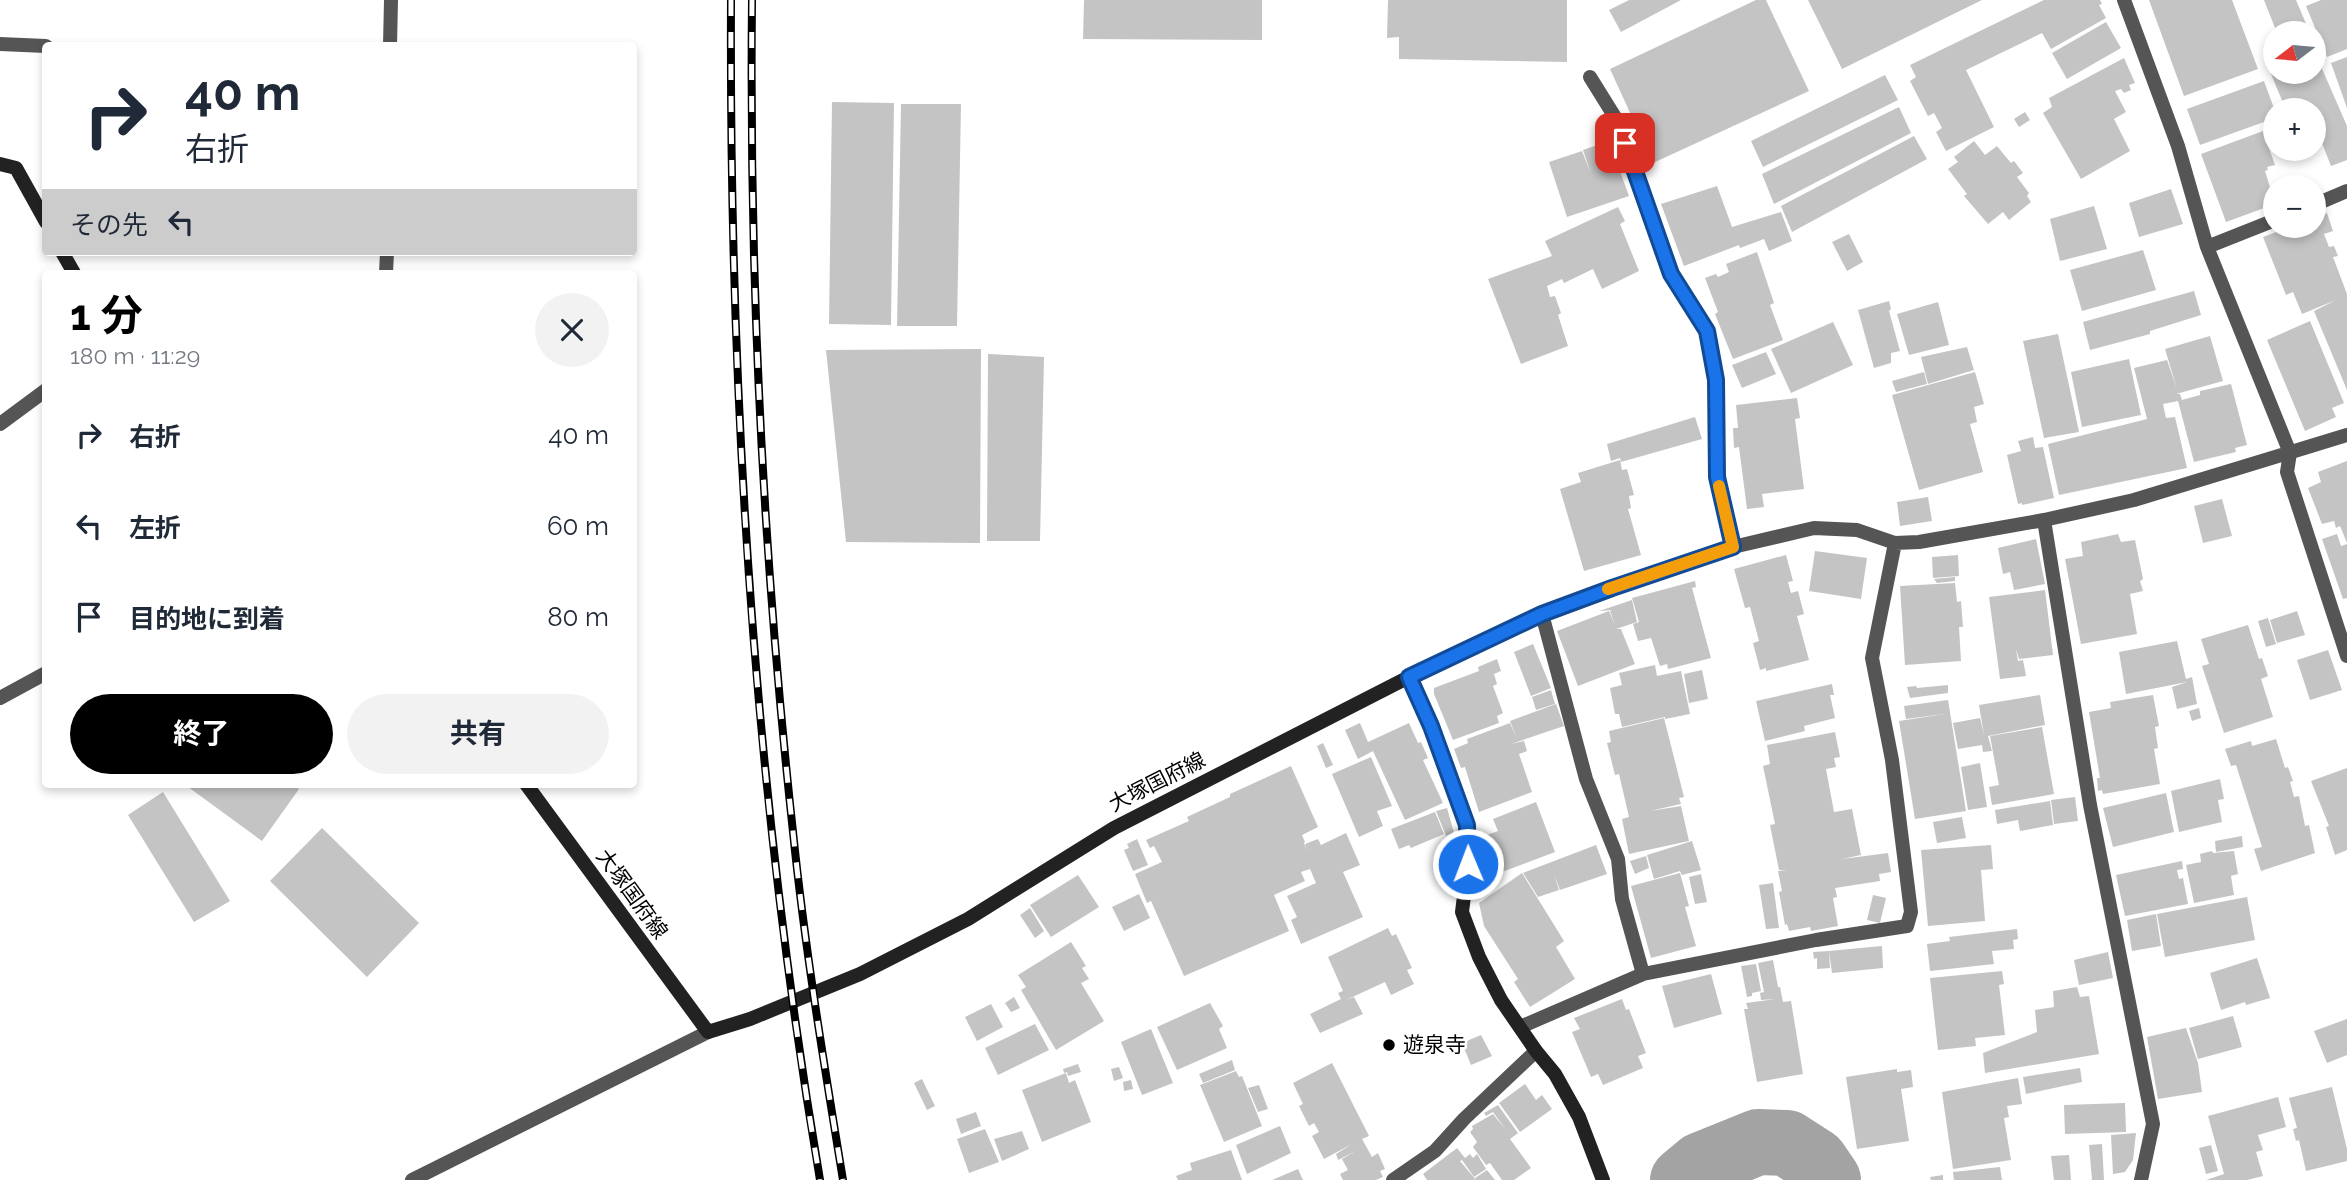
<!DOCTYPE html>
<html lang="ja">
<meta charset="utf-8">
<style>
:root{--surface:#fff;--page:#f2f2f3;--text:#1f2937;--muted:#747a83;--accent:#000}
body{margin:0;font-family:Raleway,"Noto Sans JP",sans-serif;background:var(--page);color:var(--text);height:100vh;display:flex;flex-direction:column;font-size:26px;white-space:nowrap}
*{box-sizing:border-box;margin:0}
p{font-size:23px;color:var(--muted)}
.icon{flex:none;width:38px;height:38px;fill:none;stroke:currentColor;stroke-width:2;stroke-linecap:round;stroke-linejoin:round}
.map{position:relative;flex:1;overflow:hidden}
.sheet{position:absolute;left:42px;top:270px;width:595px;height:518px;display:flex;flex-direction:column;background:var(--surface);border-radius:7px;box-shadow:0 4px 10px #0003}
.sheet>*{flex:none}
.hud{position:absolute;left:42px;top:42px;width:595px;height:214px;border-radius:7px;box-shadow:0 4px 10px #0003;background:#fff;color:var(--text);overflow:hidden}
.needle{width:46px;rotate:254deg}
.controls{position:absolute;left:2263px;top:21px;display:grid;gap:14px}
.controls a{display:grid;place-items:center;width:63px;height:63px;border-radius:50%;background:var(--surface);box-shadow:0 4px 10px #0003;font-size:35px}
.pin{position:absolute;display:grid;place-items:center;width:60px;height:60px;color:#fff;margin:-30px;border-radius:14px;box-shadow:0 4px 10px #0006}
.me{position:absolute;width:77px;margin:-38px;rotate:359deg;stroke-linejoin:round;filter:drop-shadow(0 0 5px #0008)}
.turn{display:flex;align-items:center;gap:24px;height:147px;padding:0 28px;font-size:32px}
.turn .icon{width:91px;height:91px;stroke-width:2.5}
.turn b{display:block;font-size:49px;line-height:60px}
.then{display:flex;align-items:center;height:66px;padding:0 28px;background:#0003;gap:14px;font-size:26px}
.round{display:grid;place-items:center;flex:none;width:74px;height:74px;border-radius:37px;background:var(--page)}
.head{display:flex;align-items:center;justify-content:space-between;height:119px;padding:0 28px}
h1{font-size:42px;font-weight:700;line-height:52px;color:var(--accent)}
.action{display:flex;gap:14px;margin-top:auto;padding:14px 28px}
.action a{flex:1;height:80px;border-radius:42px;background:var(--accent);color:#fff;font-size:28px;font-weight:700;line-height:80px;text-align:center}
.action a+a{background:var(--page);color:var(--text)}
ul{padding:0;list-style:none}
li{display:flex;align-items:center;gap:21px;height:91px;padding:0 28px}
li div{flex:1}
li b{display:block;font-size:26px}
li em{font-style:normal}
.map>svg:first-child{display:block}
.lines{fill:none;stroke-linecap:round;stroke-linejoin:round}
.river{stroke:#a3a3a3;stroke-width:66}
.building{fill:#c4c4c4}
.minor{stroke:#555;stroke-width:14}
.secondary{stroke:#222;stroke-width:14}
.rail-casing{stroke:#000;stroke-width:8}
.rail{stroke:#fff;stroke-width:5;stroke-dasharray:16;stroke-linecap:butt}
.route-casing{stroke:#114b97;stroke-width:18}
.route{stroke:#1a73e8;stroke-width:12}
.slow{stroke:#f59e0b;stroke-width:12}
.poi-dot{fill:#000;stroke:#fff;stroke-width:2.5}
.labels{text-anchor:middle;stroke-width:5;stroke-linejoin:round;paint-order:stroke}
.street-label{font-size:21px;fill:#000;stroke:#fff}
.poi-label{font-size:21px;fill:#000;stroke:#fff;text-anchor:start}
</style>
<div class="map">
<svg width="2347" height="1180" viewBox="0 0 2347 1180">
<rect width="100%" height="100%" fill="#fff"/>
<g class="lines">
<path class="river" d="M1683,1180L1701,1165L1758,1142L1787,1143L1815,1161L1828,1180"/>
</g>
<path class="building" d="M1084,0H1262V40L1083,39Z
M1388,0H1567V62L1399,59V37L1387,38Z
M1629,0H1681L1621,32L1609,10Z
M1756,0H1766L1809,91L1653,163L1610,69Z
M1808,0H1982L1842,69Z
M2044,0H2100L2102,4L2099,5L2106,18L2051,49L2042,33L1966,70L1994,127L1946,151L1936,132L1942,128L1934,113L1928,116L1910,81L1916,77L1910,65Z
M2149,0H2232L2258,69L2184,96Z
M2264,0H2296L2310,33H2277Z
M2321,0H2347V49L2327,57L2306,6Z
M2106,22L2121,48L2067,79L2052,53Z
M2316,55L2347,126V160L2331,166L2320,138L2314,141V110H2286L2271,74L2277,72H2314V56Z
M2347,57V108L2331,63Z
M2124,58L2135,83L2129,85L2131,90L2124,93L2121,89L2115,91L2126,112L2114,119L2130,151L2081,179L2043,113L2052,107L2049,98Z
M1885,75L1898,100L1763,167L1751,141Z
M2264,81L2275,111V118L2200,145L2187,109Z
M832,102L894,103L891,325L829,324Z
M901,104H961L957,326H897Z
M1899,107L1911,133L1774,204L1762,174Z
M2025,112L2030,120L2019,127L2014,119Z
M2263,131L2275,165L2267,167L2268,170L2265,171L2275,204L2226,222L2201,154Z
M1914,136L1927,159L1792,232L1781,206Z
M1609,141L1629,196L1567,217L1549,162L1582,151L1591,174L1583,150Z
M1974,141L1985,155L1997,146L2011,163L2014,161L2023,173L2017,177L2029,193L2027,196L2031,202L2009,220L2003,212L1988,224L1964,196L1967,194L1948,169L1958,162L1954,157Z
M1717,186L1732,227L1781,212L1792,241L1769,251L1764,239L1740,248L1739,245L1684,266L1661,204Z
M2171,189L2183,224L2139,237L2129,203Z
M2094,206L2107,249L2060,261L2050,219Z
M1618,207L1625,221L1620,224L1639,271L1602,289L1593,269L1564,283L1562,279L1547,286L1550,297L1555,296L1561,313L1558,315L1568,346L1521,364L1488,279L1552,256L1545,241Z
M2327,213L2333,231L2324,234L2329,247L2334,246L2338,256L2333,257L2347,294V390L2314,311L2336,300L2302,314L2293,292L2286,295L2263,237L2292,226H2314V218Z
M1849,234L1863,262L1847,271L1832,242Z
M2143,250L2156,290L2082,311L2070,270Z
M1757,252L1774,303L1770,305L1783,340L1733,359L1715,314L1718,312L1705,278L1716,274L1718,277L1729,272L1726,264Z
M2194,291L2201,315L2150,331V334L2090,350L2083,322Z
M1889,301L1891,309L1889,311L1900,351L1891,353V363L1874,368L1858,310Z
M1938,302L1949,345L1909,355L1897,314Z
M2310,321L2344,403L2332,408L2336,417L2305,431L2267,340Z
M1833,322L1853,365L1791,393L1771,349Z
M2058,334L2079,432L2044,438L2023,341Z
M2210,336L2223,381L2176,394H2180L2182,400L2200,395V391L2231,384L2247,445L2235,448L2236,452L2194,462L2178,401L2163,404L2166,418L2175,417L2187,468L2059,495L2048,444L2147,419L2134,368L2167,360L2177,389L2165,349Z
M1967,347L1974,370L1928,384L1921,357Z
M981,349L980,543L846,542L826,350Z
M1766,352L1776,374L1742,388L1732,365Z
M988,354L1044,357L1040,541H987Z
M2129,359L2141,415L2082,427L2071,372Z
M1924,372L1927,384L1896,392L1892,381Z
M1975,372L1984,404L1974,407L1977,422L1970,424L1983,472L1919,490L1892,395Z
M1797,398L1800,418L1795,419L1804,489L1762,494L1764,507L1747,509L1739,447L1734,448L1733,428H1738L1736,405Z
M1695,417L1702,439L1621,462L1620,458L1611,461L1607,444Z
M2033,437L2035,448L2043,447L2054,498L2022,505V503L2018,504L2007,455L2021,451L2018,441Z
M1620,460L1622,470L1627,469L1634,495L1629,496L1631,508L1628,509L1641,555L1584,571L1560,489L1581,482L1578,473Z
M2347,461V543L2340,526L2336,528L2334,521L2322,524L2308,488L2321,482L2318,472Z
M1928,497L1932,521L1900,526L1897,502Z
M2222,499L2232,536L2203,543L2194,506Z
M2118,534L2121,542L2135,540L2143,579L2140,581L2143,591L2130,594L2137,634L2081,644L2065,559L2083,556L2081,542Z
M2337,534L2341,546L2347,544V598L2343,599L2322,539Z
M2036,539L2045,584L2014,590L2010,572L2003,574L1998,548Z
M1815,551L1867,558L1861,599L1809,591Z
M1786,555L1793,581L1788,582L1791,593L1798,591L1804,614L1797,616L1809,660L1766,671V668L1760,670L1753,643L1759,641L1750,607L1745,608L1734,569Z
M1958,555L1959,576L1933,578L1932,557Z
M1955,577V581L1937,583L1934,579Z
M1695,581L1696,587L1692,588L1711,658L1668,669L1667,664L1660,666L1651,638L1638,641L1633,624L1639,622L1632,598Z
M1955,583L1957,602L1961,601L1963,627H1959L1961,661L1905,665L1900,586Z
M2045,590L2053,655L2019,659L2016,649L2018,661L2023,660L2026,676L2000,679L1989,597Z
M1632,600L1637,622L1616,629H1621L1635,664L1578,686L1557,631L1609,611L1615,625L1610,611L1612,610L1599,611Z
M2297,611L2305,635L2277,643L2270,620Z
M2268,618L2276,644L2266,647L2258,621Z
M2248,625L2259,659L2262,658L2268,676L2261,679L2273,717L2224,733L2202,666L2209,664L2201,639Z
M2177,641L2186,679L2192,677L2197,704L2177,709L2172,687L2187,682L2126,694L2119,652Z
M1533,644L1551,688L1531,696L1514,652Z
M2328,650L2342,690L2310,700L2297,660Z
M1497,659L1501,671L1494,674L1497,684L1493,686L1503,713L1497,716L1499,723L1453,740L1434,694V688L1479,671L1478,667Z
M1655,665L1657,676L1681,671L1690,714L1665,719V717L1622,727L1619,714H1615L1610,688L1622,685L1619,673Z
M1702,670L1708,699L1689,703L1684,674Z
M1832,684L1834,695H1830L1835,718L1804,726L1805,731L1765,741L1756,701Z
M1948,685V693L1910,698L1907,687L1916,686L1917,688Z
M1551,690L1555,704L1536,710L1532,697Z
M2040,695L2045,725L1988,736L1992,751L1983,752L1982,745L1958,749L1953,723L1980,718L1984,735L1979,705Z
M2153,695L2159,726L2155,727L2158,748L2154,749L2160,784L2103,794L2102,790L2098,791L2097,778H2100L2089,712L2111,708L2110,702Z
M1948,700L1966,811L1915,819L1899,721L1945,714L1906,719L1904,706Z
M1556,704L1564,726L1511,744L1524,741L1527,751L1519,754L1532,792L1479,812L1465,767L1461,768L1454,749L1468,743L1467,739L1510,723L1517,739L1510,721Z
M2199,708L2201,718L2192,721L2189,711Z
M1664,718L1684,797L1679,798L1681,804L1650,811L1681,806L1689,841L1629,854L1622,819L1629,817L1619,774L1615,775L1607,743L1611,742L1609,731Z
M1360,723L1368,742L1409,723L1418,743L1421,742L1428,758L1423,760L1443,803L1405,820L1373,751L1358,759L1345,730Z
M2042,727L2054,794L1992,805L1989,787L1999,785L1990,736Z
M1835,732L1840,757L1834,758L1836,767L1826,769L1834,812L1852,809L1861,855L1842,859L1888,853L1891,872L1879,874L1880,881L1835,888L1837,897L1833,898L1838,926L1811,931L1810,927L1789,931L1787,924L1785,925L1779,892L1782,891L1778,871L1787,870H1779L1770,825L1775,824L1763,766L1770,764L1767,745Z
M2276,739L2285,768L2288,767L2293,781L2290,782L2294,797L2299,796L2305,826L2309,825L2315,853L2261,871L2254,849L2262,847L2236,765L2231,766L2225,749L2251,741L2252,746Z
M1323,743L1333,765L1326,768L1317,746Z
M1371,757L1392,806L1377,811L1383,826L1359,837L1332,774Z
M1980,763L1987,807L1968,810L1961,767Z
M1291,766L1318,827L1302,835L1305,842L1304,843L1307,851L1305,844L1318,839L1321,845L1346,833L1360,865L1343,872L1363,917L1301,944L1291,920L1297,917L1287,896L1316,883L1310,869L1301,872L1305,881L1274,895L1289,931L1184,976L1151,901L1147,903L1135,874L1162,862L1154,846L1150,848L1146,840L1189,821L1187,817L1230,797V794Z
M2347,768V850L2335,855L2326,827L2329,826L2311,781Z
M2220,779L2224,799L2218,800L2222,822L2179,832L2171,791Z
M184,784H292L299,789L262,841Z
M163,792L230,901L194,922L128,815Z
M2166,793L2174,832L2113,847L2103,808Z
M2075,797L2078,821L2054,824L2051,800Z
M2050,801L2053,825L2020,831L2018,820L1997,824L1995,810Z
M1536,802L1555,852L1502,872L1487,835L1498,831L1493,819Z
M1447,808L1454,833L1446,836L1436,811Z
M1435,812L1444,834L1411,848L1409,845L1399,849L1391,829Z
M1962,817L1966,838L1937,843L1933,822Z
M322,828L419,923L367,977L270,881Z
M2242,836L2243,847L2216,852L2215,841Z
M1137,839L1148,865L1133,871L1124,850L1129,848L1127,844Z
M1692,841L1701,870L1682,875L1680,871L1654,879L1647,855Z
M1596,845L1607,874L1560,890L1554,874L1559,890L1538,897L1523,873Z
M1991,845L1993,869L1981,870L1985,921L1928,926L1921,850Z
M2212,851L2213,853L2234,851L2238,874L2231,876L2234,895L2194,903L2186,865L2201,862L2200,854Z
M1646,856L1649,868L1635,874L1630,861Z
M2182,861L2183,869L2177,870L2179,879L2183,878L2188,904L2125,916L2116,875Z
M1522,873L1564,941L1556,947L1575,979L1530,1007L1514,982L1518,979L1484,926L1479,903Z
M1680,873L1689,906L1685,907L1696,946L1651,958L1631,886Z
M1701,874L1707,902L1695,904L1689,877Z
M1078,875L1099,907L1051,937L1030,905Z
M1773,883L1779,928L1766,929L1759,885Z
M1139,894L1150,918L1124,931L1112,907Z
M1873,895L1886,898L1880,923L1867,920Z
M2247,897L2255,940L2165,957L2157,914Z
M1030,908L1044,931L1035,938L1020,915Z
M2156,914L2161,946L2132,951L2127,920Z
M1388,928L1392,936L1396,934L1412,968L1407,970L1414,984L1391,995L1385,982L1346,1000L1354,997L1363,1014L1320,1033L1310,1014L1341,999L1338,993L1343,991L1328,957Z
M2017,929L2018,939L2013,940L2014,949L1992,951L1994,964L1930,971L1927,944L1950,941L1949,937Z
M1071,942L1086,966L1082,968L1089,979L1081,983L1104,1021L1056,1050L1021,990L1026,987L1018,975Z
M1882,946L1883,968L1832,973L1829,951Z
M1829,951L1830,968L1817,969V958L1814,959L1813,952Z
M2108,952L2113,978L2079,985L2074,960Z
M2257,958L2270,998L2246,1005L2245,1002L2221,1010L2210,973Z
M1773,960L1778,987H1780L1783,1002L1791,1001L1803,1074L1757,1082L1744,1009H1748L1746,1003L1776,999L1761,1000L1760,993L1764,992L1758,963Z
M1756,964L1761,991L1752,993V996L1747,997L1741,966Z
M2002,971L2004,984L1999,985L2005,1035L1975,1038L1976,1046L1938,1050L1930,978Z
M1711,974L1722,1014L1674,1028L1662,986Z
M2077,987L2080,997L2089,996L2099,1054L1985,1073L1983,1053L2037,1032L2035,1010L2054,1007L2053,991Z
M1014,997L1020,1008L1011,1012L1005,1003Z
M1622,999L1626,1010L1629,1009L1646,1053L1638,1056L1643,1068L1603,1085L1598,1074L1591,1077L1572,1032L1580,1029L1574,1018Z
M1210,1003L1223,1026L1219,1029L1227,1048L1177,1070L1157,1027Z
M991,1004L1003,1027L977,1041L965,1017Z
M2233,1016L2242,1047L2198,1059L2189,1028Z
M2347,1019V1055L2327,1063L2314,1031Z
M1035,1024L1049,1050L998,1075L985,1048Z
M2186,1028L2198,1063L2202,1092L2158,1099L2147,1037Z
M1151,1029L1173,1083L1142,1095L1121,1042Z
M1481,1035L1492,1056L1471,1065L1462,1043Z
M1232,1060L1235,1070L1203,1083L1199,1074Z
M1332,1063L1369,1136L1362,1139L1372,1157L1378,1153L1385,1169L1380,1171L1383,1177L1376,1180H1343L1340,1174L1348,1170L1342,1159L1356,1151L1338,1160L1336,1154L1352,1144L1324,1159L1312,1136L1319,1132L1314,1123L1309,1126L1299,1106L1303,1104L1293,1083Z
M1078,1064L1081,1072L1068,1076L1067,1072L1064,1073L1063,1069Z
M1119,1067L1123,1078L1114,1081L1111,1069Z
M2080,1068L2082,1082L2026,1094L2023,1077Z
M1897,1069V1072L1911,1070L1913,1087L1901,1089L1909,1141L1857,1149L1846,1077Z
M1236,1071L1239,1077L1242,1076L1262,1126L1224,1142L1200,1085Z
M1066,1073L1069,1083L1075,1080L1091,1122L1042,1142L1022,1090Z
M2018,1078L2022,1104L2007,1106L2009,1117L2004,1118L2011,1160L1953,1169L1942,1092Z
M922,1079L935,1106L927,1110L914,1083Z
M1131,1080L1133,1089L1124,1091L1123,1082Z
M1525,1084L1536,1100L1542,1095L1552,1109L1520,1132L1499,1103Z
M1259,1085L1268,1109L1258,1112L1248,1088Z
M2332,1087L2347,1149V1161L2306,1171L2299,1140L2296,1141L2293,1129L2297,1128L2289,1098Z
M2278,1097L2286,1127L2258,1135L2263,1150L2256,1152L2263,1176L2247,1180H2206L2224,1174L2208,1116Z
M2125,1103L2126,1132L2065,1134L2064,1105Z
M1498,1105L1518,1133L1510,1139L1531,1168L1514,1180H1502L1490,1163L1486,1165L1473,1147L1477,1142L1470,1132L1473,1129L1472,1126L1493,1114L1506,1130L1493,1112L1486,1116L1484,1113Z
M976,1112L981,1126L961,1134L956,1119Z
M1280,1126L1291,1153L1247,1174L1236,1145Z
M985,1129L999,1162L969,1173L957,1139Z
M1022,1131L1029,1149L1002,1161L994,1139Z
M2136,1133L2133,1160L2125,1172L2113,1174L2111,1135Z
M2102,1144L2104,1180H2092L2089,1145Z
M2211,1145L2218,1171L2206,1174L2199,1148Z
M1457,1148L1465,1158L1470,1154L1473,1158L1477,1154L1486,1169L1474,1177L1462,1160L1460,1161L1476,1180H1427L1423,1174Z
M1231,1150L1242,1180H1178L1176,1176L1192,1170L1190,1163Z
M2069,1155L2071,1180H2054L2051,1156Z
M2000,1167L2002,1180H1954L1953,1172Z
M1298,1169L1303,1180H1272Z
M1487,1170L1495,1180H1476L1475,1178Z
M1943,1175V1180H1931L1930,1177Z"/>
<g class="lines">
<path class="minor" d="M2124,0L2178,146L2207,247L2290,453L2287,472L2347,656
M0,44L46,46
M390,46L391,0
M1590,77L1618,122L1671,274L1707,331L1716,380L1717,477L1733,547
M2314,205L2347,191
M2207,247L2275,220
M386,273L387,252
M0,424L46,390
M2044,520L2090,805L2153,1124L2141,1180
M1542,614L1586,779L1618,859L1622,899L1643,974
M1409,677L1542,614L1612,588L1733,547L1814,528L1857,530L1895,543L1919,542L2044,520L2134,500L2347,435
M0,698L46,673
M1520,1027L1643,974L1816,940L1907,926L1911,912L1892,760L1872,658L1895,543
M412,1180L708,1032
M1393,1180L1435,1151L1464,1119L1536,1051"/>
<path class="secondary" d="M0,164L16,168L46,222
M62,252L74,273
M526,784L708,1032L750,1019L860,974L968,919L1114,828L1409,677L1431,726L1467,825L1468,864L1462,912L1479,957L1501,1000L1536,1051L1555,1074L1579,1117L1603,1180"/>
<defs>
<path id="rail" d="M731,0C729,395 754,790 820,1180
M752,0C749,278 763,556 793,832C805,949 824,1064 843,1180"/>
</defs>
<use href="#rail" class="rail-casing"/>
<use href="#rail" class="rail"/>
</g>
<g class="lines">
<defs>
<path id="route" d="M1468,864L1467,825L1431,726L1409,677L1542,614L1612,588L1733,547L1717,477L1716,380L1707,331L1671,274L1625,143"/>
</defs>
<use href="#route" class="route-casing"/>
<use href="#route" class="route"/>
<path class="slow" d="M1608,589L1733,547L1719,486"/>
</g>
<circle class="poi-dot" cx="1389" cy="1045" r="7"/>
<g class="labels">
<g class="street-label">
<text transform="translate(1157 782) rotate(-27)" y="7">大塚国府線</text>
<text transform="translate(632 894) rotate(54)" y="7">大塚国府線</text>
</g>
<g class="poi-label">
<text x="1403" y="1052">遊泉寺</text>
</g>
</g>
</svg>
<div class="controls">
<a><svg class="needle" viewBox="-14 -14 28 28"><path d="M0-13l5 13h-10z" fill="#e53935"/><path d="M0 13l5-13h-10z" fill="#747a83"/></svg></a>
<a>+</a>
<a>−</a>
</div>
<div class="pin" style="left:1625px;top:143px;background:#d93025"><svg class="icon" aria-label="arrive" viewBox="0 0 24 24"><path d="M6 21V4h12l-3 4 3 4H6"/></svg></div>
<svg class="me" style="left:1468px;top:864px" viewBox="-20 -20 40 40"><circle r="17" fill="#1a73e8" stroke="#fff" stroke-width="3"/><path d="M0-11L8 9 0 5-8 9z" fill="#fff"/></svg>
<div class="hud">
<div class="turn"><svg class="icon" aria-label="right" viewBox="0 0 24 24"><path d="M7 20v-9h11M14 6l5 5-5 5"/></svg><div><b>40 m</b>右折</div></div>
<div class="then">その先<svg class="icon" aria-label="left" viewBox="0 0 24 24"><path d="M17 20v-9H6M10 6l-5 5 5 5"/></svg></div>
</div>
<section class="sheet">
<div class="head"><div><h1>1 分</h1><p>180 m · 11:29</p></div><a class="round"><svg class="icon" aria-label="close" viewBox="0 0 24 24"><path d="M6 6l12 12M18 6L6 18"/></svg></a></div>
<ul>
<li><svg class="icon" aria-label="right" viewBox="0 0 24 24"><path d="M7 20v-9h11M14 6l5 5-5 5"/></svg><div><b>右折</b></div><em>40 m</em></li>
<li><svg class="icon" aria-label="left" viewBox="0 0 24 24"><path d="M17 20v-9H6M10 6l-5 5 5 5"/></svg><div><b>左折</b></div><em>60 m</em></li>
<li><svg class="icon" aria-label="arrive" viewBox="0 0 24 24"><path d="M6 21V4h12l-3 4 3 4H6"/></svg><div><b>目的地に到着</b></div><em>80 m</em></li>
</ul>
<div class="action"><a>終了</a><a>共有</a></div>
</section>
</div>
